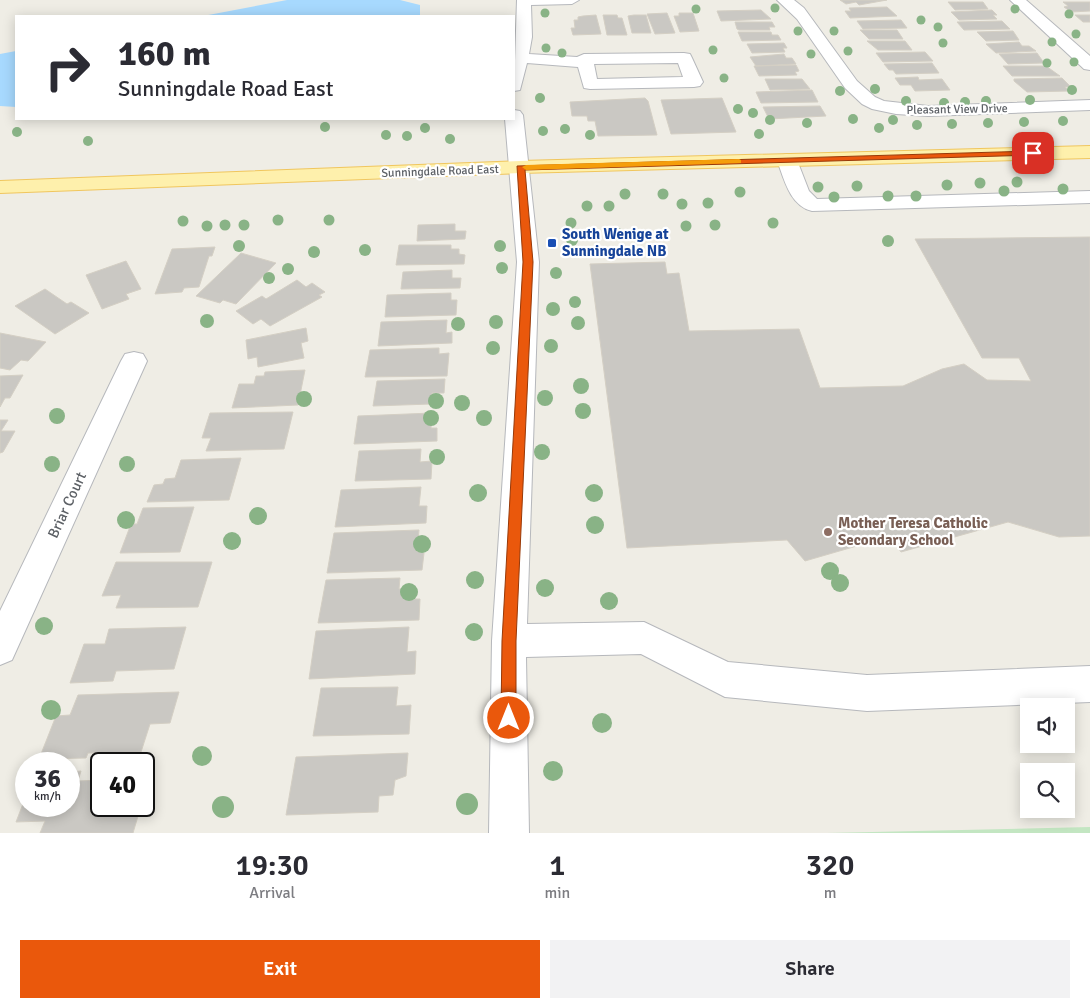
<!DOCTYPE html>
<style>
:root{--surface:#fff;--page:#f2f2f3;--text:#2b2b33;--muted:#7c7c81;--accent:#ea580c}
body{margin:0;font-family:Signika,sans-serif;background:var(--page);color:var(--text);height:100vh;display:flex;flex-direction:column;font-size:19px;white-space:nowrap}
*{box-sizing:border-box;margin:0}
p{font-size:16px;color:var(--muted)}
.icon{flex:none;width:28px;height:28px;fill:none;stroke:currentColor;stroke-width:2;stroke-linecap:round;stroke-linejoin:round}
.map{position:relative;height:833px;overflow:hidden}
.side{display:flex;flex-direction:column;background:var(--surface);flex:1}
.side>*{flex:none}
.hud{position:absolute;left:15px;top:15px;width:500px;height:105px;border-radius:0px;box-shadow:0 2px 12px #0003;background:#fff;color:var(--text);overflow:hidden}
.tools{position:absolute;left:1020px;top:698px;display:grid;gap:10px}
.tools a{display:grid;place-items:center;width:55px;height:55px;border-radius:0px;background:var(--surface);box-shadow:0 2px 12px #0003;font-size:25px}
.speed{position:absolute;left:15px;top:752px;display:flex;gap:10px;font-size:25px;font-weight:700;text-align:center}
.speed>*{display:grid;place-content:center;width:65px;height:65px;border-radius:50%;background:var(--surface);box-shadow:0 2px 12px #0003;line-height:1}
.speed small{font-size:12px;font-weight:400}
.speed .limit{border:2px solid #111;border-radius:8px;background:#fff;color:#111}
.pin{position:absolute;display:grid;place-items:center;width:42px;height:42px;color:#fff;margin:-21px;border-radius:10px;box-shadow:0 2px 8px #0006}
.me{position:absolute;width:55px;margin:-28px;rotate:0deg;stroke-linejoin:round;filter:drop-shadow(0 0 4px #0008)}
.turn{display:flex;align-items:center;gap:18px;height:105px;padding:0 20px;font-size:22px}
.turn .icon{width:65px;height:65px;stroke-width:2.5}
.turn b{display:block;font-size:35px;line-height:42px}
.eta{display:flex;justify-content:space-evenly;align-items:center;height:85px;text-align:center}
.eta b{font-size:30px;font-weight:600;line-height:35px}
.cta{display:flex;gap:10px;margin-top:auto;padding:10px 20px}
.cta a{flex:1;height:58px;border-radius:0px;background:var(--accent);color:#fff;font-size:20px;font-weight:600;line-height:58px;text-align:center}
.cta a+a{background:var(--page);color:var(--text)}
.map>svg:first-child{display:block}
.green{fill:#c3e6c2}
.water{fill:#a7d9fe}
.building{fill:#cac8c3;stroke:#d4cfc4}
.lines{fill:none;stroke-linecap:round;stroke-linejoin:round}
.minor-casing{stroke:#b6b8bc;stroke-width:2}
.major-casing{stroke:#f0c65e;stroke-width:2}
.minor{fill:#fff;fill-rule:evenodd}
.major{fill:#fef0ac;fill-rule:evenodd}
.tree{fill:#89b386}
.route{fill:#ea580c;stroke:#983908}
.slow{fill:#f59e0b}
.transit-dot{fill:#1a4fb4;stroke:#fff;stroke-width:2}
.education-dot{fill:#8d6e63;stroke:#fff;stroke-width:2}
.labels{text-anchor:middle;stroke-width:4.5;stroke-linejoin:round;paint-order:stroke}
.far-street-label{font-size:12px;fill:#5d6166;stroke:#fff}
.transit-label{font-size:15px;font-weight:bold;fill:#164399;stroke:#fff;text-anchor:start}
.street-label{font-size:15px;fill:#5d6166;stroke:#fff}
.education-label{font-size:15px;font-weight:bold;fill:#785e54;stroke:#fff;text-anchor:start}
</style>
<div class="map">
<svg width="1090" height="833" viewBox="0 0 1090 833">
<rect width="100%" height="100%" fill="#efede5"/>
<path class="green" d="M1090,827V833H827Z"/>
<path class="water" d="M287,0H400L420,5V16H203Z
M16,51V107L0,106V54Z"/>
<path class="building" d="M840,0H887L859,5L856,2L846,4Z
M948,2H983L988,9L955,10Z
M1063,2H1090V11L1071,12L1064,7L1068,6Z
M887,7L897,16L850,18L845,11H851L849,8Z
M761,10L771,19L721,21L717,11Z
M992,10L997,15H993L997,19L959,20L951,12Z
M667,13L675,33L655,34L647,14Z
M679,13H693L699,31L680,32L674,16H679Z
M596,15L601,34L573,35L571,28H575L574,20H578V17L583,16Z
M603,15H617L618,18H622L627,35H607Z
M634,15H646L651,33H632L628,16Z
M1075,15H1090V22H1083Z
M901,20L907,28L863,29L857,21Z
M1002,21L1010,29L964,30L957,22Z
M735,22H772L775,27H769L770,30H739L737,29Z
M860,30H897L903,39H869Z
M1013,31L1019,40L986,41L977,32Z
M738,32H771L772,35H778L781,40L742,41Z
M867,41H905L912,50H878Z
M1019,42L1022,46H1029L1036,51L996,53L986,44Z
M784,43L787,48H783L785,52L752,53L747,44Z
M925,52L933,61L883,62L876,53Z
M1037,53L1044,63L1008,64L999,54Z
M784,54L786,58H792L796,64L756,66L750,57Z
M932,63L939,73L896,74L893,70H889L884,64Z
M796,65L799,71L795,72L797,75L759,76L754,66Z
M1003,66H1046L1060,76H1012Z
M918,77L919,80L942,79L950,90L915,91L911,85H900L895,78Z
M1062,78L1071,87H1065L1069,91L1027,92L1014,81V79Z
M765,79H802L810,89L770,90Z
M812,90L818,102L761,103L756,92Z
M645,98L648,101L657,135L598,136L595,121H588L587,116H572L570,102Z
M722,98L736,132L671,134L661,100Z
M820,106L826,116L769,119L763,107Z
M455,224V231H466L465,239L417,241L418,225Z
M1090,237V536L1059,537L1008,522L901,552L891,536L805,561L787,540L627,548L590,264L665,262L667,274L679,273L689,331L799,329L820,388L903,386L942,369L964,364L987,380L1031,381L1019,358H982L915,239Z
M399,245H451V249H459V254L465,255L464,264L396,265Z
M215,247L212,256H209L199,287L184,288L182,292L155,294L172,249Z
M241,253L276,263L236,304L223,300L220,303L196,296Z
M126,261L141,289L126,294L129,299L102,309L86,275Z
M452,270V278H461L460,288L401,289L403,272Z
M297,280L306,287L312,283L325,292L319,295L322,297L270,326L261,319L253,324L236,311L262,296L266,299Z
M45,289L67,304L71,302L89,313L55,334L15,306Z
M451,293V300H457L456,315L385,317L387,295Z
M447,320L446,333L452,332V343L378,346L381,322Z
M306,328L308,341L301,343L304,358L258,367L257,357L248,359L246,340Z
M0,333L46,342L28,361L21,360L10,370L0,368Z
M439,348V354L449,353L447,376L365,377L370,350Z
M305,370L298,405L232,408L239,384H254L256,376H264L265,372Z
M23,375L10,398H5L0,407V376Z
M445,379L444,393H432L431,404L373,406L377,381Z
M293,412L284,449L206,451L211,438H202L210,413Z
M432,413L431,428H437V441L354,444L358,416Z
M0,420H8L1,431H15L3,452L0,453Z
M421,449L420,462L432,461L431,479L355,481L359,451Z
M241,458L229,500L147,502L154,485L163,484L165,479L175,478L181,460Z
M421,487L419,506H427L426,523L335,527L341,490Z
M194,507L180,552L120,553L131,524H137L143,508Z
M419,530L417,551L424,553L422,570L327,573L334,533Z
M116,562H212L198,607L116,608L121,595L102,596Z
M400,578L399,589L412,588L410,599H420L419,620L318,623L326,580Z
M186,627L174,669L116,671L113,681L70,683L84,644H105L109,629Z
M409,627L407,652L416,651L415,674L309,679L316,631Z
M398,687L396,706L411,705L409,734L313,736L321,688Z
M179,692L170,723L150,724L141,752L88,753L86,758L39,759L56,716L70,715L78,695Z
M408,753L406,776L395,780L393,795L379,796L378,812L286,815L296,757Z
M81,771L78,781L101,780V806H141L133,833H40L45,821L16,822L26,796V806H69V772Z"/>
<g class="lines">
<defs>
<path id="minor" d="M517,0H579L572,4L531,5L532,37L529,54L577,57L584,54L684,53L690,54L692,58L703,82L700,86L694,87L590,89L584,88L578,67L527,63L520,90L514,91ZM678,63L683,77L597,79L594,64Z
M777,0H794L804,8L857,81L875,97L884,101L928,106L1090,100V110L928,116L896,114L872,109L862,104L845,88L797,19Z
M1010,0H1026L1090,56V70L1084,69Z
M514,110L520,111L523,115L539,262L527,624L644,622L728,662L867,675L1090,666V702L867,711L725,697L641,654L526,657L529,833H489L492,641L517,262L505,119H514Z
M787,154L794,156L797,160L809,191L817,199L1090,191V203L812,211C790,206 784,179 777,160L780,156Z
M134,352L143,354L147,361L12,660L0,665V611L121,361L125,354Z"/>
<path id="major" d="M1090,146V158L520,173L0,193V181L520,161Z"/>
</defs>
<use href="#minor" class="minor-casing"/>
<use href="#major" class="major-casing"/>
<use href="#minor" class="minor"/>
<use href="#major" class="major"/>
</g>
<g class="tree">
<circle cx="775" cy="8" r="4.5"/>
<circle cx="696" cy="9" r="4.5"/>
<circle cx="1015" cy="9" r="4.5"/>
<circle cx="545" cy="13" r="4.5"/>
<circle cx="1069" cy="14" r="4.5"/>
<circle cx="921" cy="20" r="4.5"/>
<circle cx="938" cy="27" r="4.5"/>
<circle cx="798" cy="31" r="4.5"/>
<circle cx="834" cy="31" r="4.5"/>
<circle cx="1076" cy="34" r="4.5"/>
<circle cx="1052" cy="42" r="4.5"/>
<circle cx="943" cy="43" r="4.5"/>
<circle cx="546" cy="48" r="4.5"/>
<circle cx="713" cy="50" r="4.5"/>
<circle cx="848" cy="51" r="4.5"/>
<circle cx="562" cy="53" r="4.5"/>
<circle cx="811" cy="54" r="4.5"/>
<circle cx="1074" cy="62" r="4.5"/>
<circle cx="1047" cy="63" r="4.5"/>
<circle cx="724" cy="78" r="4.5"/>
<circle cx="875" cy="89" r="5"/>
<circle cx="1072" cy="90" r="5"/>
<circle cx="840" cy="91" r="5"/>
<circle cx="540" cy="98" r="5"/>
<circle cx="1030" cy="100" r="5"/>
<circle cx="906" cy="101" r="5"/>
<circle cx="986" cy="101" r="5"/>
<circle cx="965" cy="102" r="5"/>
<circle cx="944" cy="103" r="5"/>
<circle cx="738" cy="109" r="5"/>
<circle cx="753" cy="113" r="5"/>
<circle cx="853" cy="119" r="5"/>
<circle cx="770" cy="120" r="5"/>
<circle cx="893" cy="120" r="5"/>
<circle cx="1063" cy="121" r="5"/>
<circle cx="1024" cy="122" r="5"/>
<circle cx="807" cy="123" r="5"/>
<circle cx="988" cy="123" r="5"/>
<circle cx="952" cy="124" r="5"/>
<circle cx="917" cy="125" r="5"/>
<circle cx="325" cy="127" r="5"/>
<circle cx="425" cy="128" r="5"/>
<circle cx="879" cy="128" r="5"/>
<circle cx="565" cy="129" r="5"/>
<circle cx="543" cy="131" r="5"/>
<circle cx="17" cy="132" r="5"/>
<circle cx="759" cy="134" r="5"/>
<circle cx="386" cy="135" r="5"/>
<circle cx="590" cy="135" r="5"/>
<circle cx="407" cy="136" r="5"/>
<circle cx="450" cy="139" r="5"/>
<circle cx="88" cy="141" r="5"/>
<circle cx="1017" cy="182" r="5.5"/>
<circle cx="980" cy="183" r="5.5"/>
<circle cx="947" cy="185" r="5.5"/>
<circle cx="857" cy="186" r="5.5"/>
<circle cx="818" cy="187" r="5.5"/>
<circle cx="1063" cy="189" r="5.5"/>
<circle cx="1004" cy="191" r="5.5"/>
<circle cx="740" cy="192" r="5.5"/>
<circle cx="625" cy="194" r="5.5"/>
<circle cx="663" cy="194" r="5.5"/>
<circle cx="888" cy="196" r="5.5"/>
<circle cx="916" cy="196" r="5.5"/>
<circle cx="834" cy="197" r="5.5"/>
<circle cx="708" cy="203" r="5.5"/>
<circle cx="682" cy="204" r="5.5"/>
<circle cx="587" cy="206" r="5.5"/>
<circle cx="609" cy="206" r="5.5"/>
<circle cx="278" cy="220" r="5.5"/>
<circle cx="329" cy="220" r="5.5"/>
<circle cx="183" cy="221" r="5.5"/>
<circle cx="571" cy="223" r="5.5"/>
<circle cx="773" cy="223" r="5.5"/>
<circle cx="225" cy="225" r="5.5"/>
<circle cx="244" cy="225" r="5.5"/>
<circle cx="715" cy="225" r="5.5"/>
<circle cx="207" cy="226" r="5.5"/>
<circle cx="686" cy="226" r="5.5"/>
<circle cx="618" cy="234" r="6"/>
<circle cx="572" cy="240" r="6"/>
<circle cx="888" cy="241" r="6"/>
<circle cx="239" cy="246" r="6"/>
<circle cx="500" cy="246" r="6"/>
<circle cx="365" cy="250" r="6"/>
<circle cx="314" cy="252" r="6"/>
<circle cx="502" cy="268" r="6"/>
<circle cx="288" cy="269" r="6"/>
<circle cx="556" cy="273" r="6"/>
<circle cx="269" cy="278" r="6"/>
<circle cx="575" cy="302" r="6"/>
<circle cx="553" cy="309" r="7"/>
<circle cx="207" cy="321" r="7"/>
<circle cx="496" cy="322" r="7"/>
<circle cx="578" cy="323" r="7"/>
<circle cx="458" cy="324" r="7"/>
<circle cx="551" cy="346" r="7"/>
<circle cx="493" cy="348" r="7"/>
<circle cx="581" cy="386" r="8"/>
<circle cx="545" cy="398" r="8"/>
<circle cx="304" cy="399" r="8"/>
<circle cx="436" cy="401" r="8"/>
<circle cx="462" cy="403" r="8"/>
<circle cx="583" cy="411" r="8"/>
<circle cx="57" cy="416" r="8"/>
<circle cx="431" cy="418" r="8"/>
<circle cx="484" cy="418" r="8"/>
<circle cx="542" cy="452" r="8"/>
<circle cx="437" cy="457" r="8"/>
<circle cx="52" cy="464" r="8"/>
<circle cx="127" cy="464" r="8"/>
<circle cx="478" cy="493" r="9"/>
<circle cx="594" cy="493" r="9"/>
<circle cx="258" cy="516" r="9"/>
<circle cx="126" cy="520" r="9"/>
<circle cx="595" cy="525" r="9"/>
<circle cx="232" cy="541" r="9"/>
<circle cx="422" cy="544" r="9"/>
<circle cx="830" cy="571" r="9"/>
<circle cx="475" cy="580" r="9"/>
<circle cx="840" cy="583" r="9"/>
<circle cx="545" cy="588" r="9"/>
<circle cx="409" cy="592" r="9"/>
<circle cx="609" cy="601" r="9"/>
<circle cx="44" cy="626" r="9"/>
<circle cx="474" cy="632" r="9"/>
<circle cx="51" cy="710" r="10"/>
<circle cx="602" cy="723" r="10"/>
<circle cx="202" cy="756" r="10"/>
<circle cx="553" cy="771" r="10"/>
<circle cx="467" cy="804" r="11"/>
<circle cx="223" cy="807" r="11"/>
</g>
<path class="route" d="M1033,151L1037,153L1036,155L525,170L533,262L516,641V718L514,723L509,726L503,723L501,718L502,641L523,262L517,166Z"/>
<path class="slow" d="M739,159L741,160V163L526,170L522,167L526,165Z"/>
<rect class="transit-dot" x="547" y="238" width="10" height="10" rx="2.5"/>
<circle class="education-dot" cx="828" cy="532" r="5"/>
<g class="labels">
<g class="far-street-label">
<text transform="translate(957 109) rotate(-1)" y="4">Pleasant View Drive</text>
<text transform="translate(440 171) rotate(-2)" y="4">Sunningdale Road East</text>
</g>
<g class="transit-label">
<text x="562" y="239">South Wenige at<tspan x="562" dy="17">Sunningdale NB</tspan></text>
</g>
<g class="street-label">
<text transform="translate(67 505) rotate(-65)" y="5">Briar Court</text>
</g>
<g class="education-label">
<text x="838" y="528">Mother Teresa Catholic<tspan x="838" dy="17">Secondary School</tspan></text>
</g>
</g>
</svg>
<div class="tools">
<a><svg class="icon" aria-label="sound" viewBox="0 0 24 24"><path d="M4 9h4l5-4v14l-5-4H4zM17 9q2 3 0 6"/></svg></a>
<a><svg class="icon" aria-label="search" viewBox="0 0 24 24"><circle cx="10" cy="10" r="6"/><path d="M15 15l6 6"/></svg></a>
</div>
<div class="speed"><div>36<small>km/h</small></div><div class="limit">40</div></div>
<div class="pin" style="left:1033px;top:153px;background:#d93025"><svg class="icon" aria-label="arrive" viewBox="0 0 24 24"><path d="M6 21V4h12l-3 4 3 4H6"/></svg></div>
<svg class="me" style="left:509px;top:718px" viewBox="-20 -20 40 40"><circle r="17" fill="#ea580c" stroke="#fff" stroke-width="3"/><path d="M0-11L8 9 0 5-8 9z" fill="#fff"/></svg>
<div class="hud">
<div class="turn"><svg class="icon" aria-label="right" viewBox="0 0 24 24"><path d="M7 20v-9h11M14 6l5 5-5 5"/></svg><div><b>160 m</b>Sunningdale Road East</div></div>
</div>
</div>
<section class="side">
<div class="eta">
<div><b>19:30</b><p>Arrival</p></div>
<div><b>1</b><p>min</p></div>
<div><b>320</b><p>m</p></div>
</div>
<div class="cta"><a>Exit</a><a>Share</a></div>
</section>
